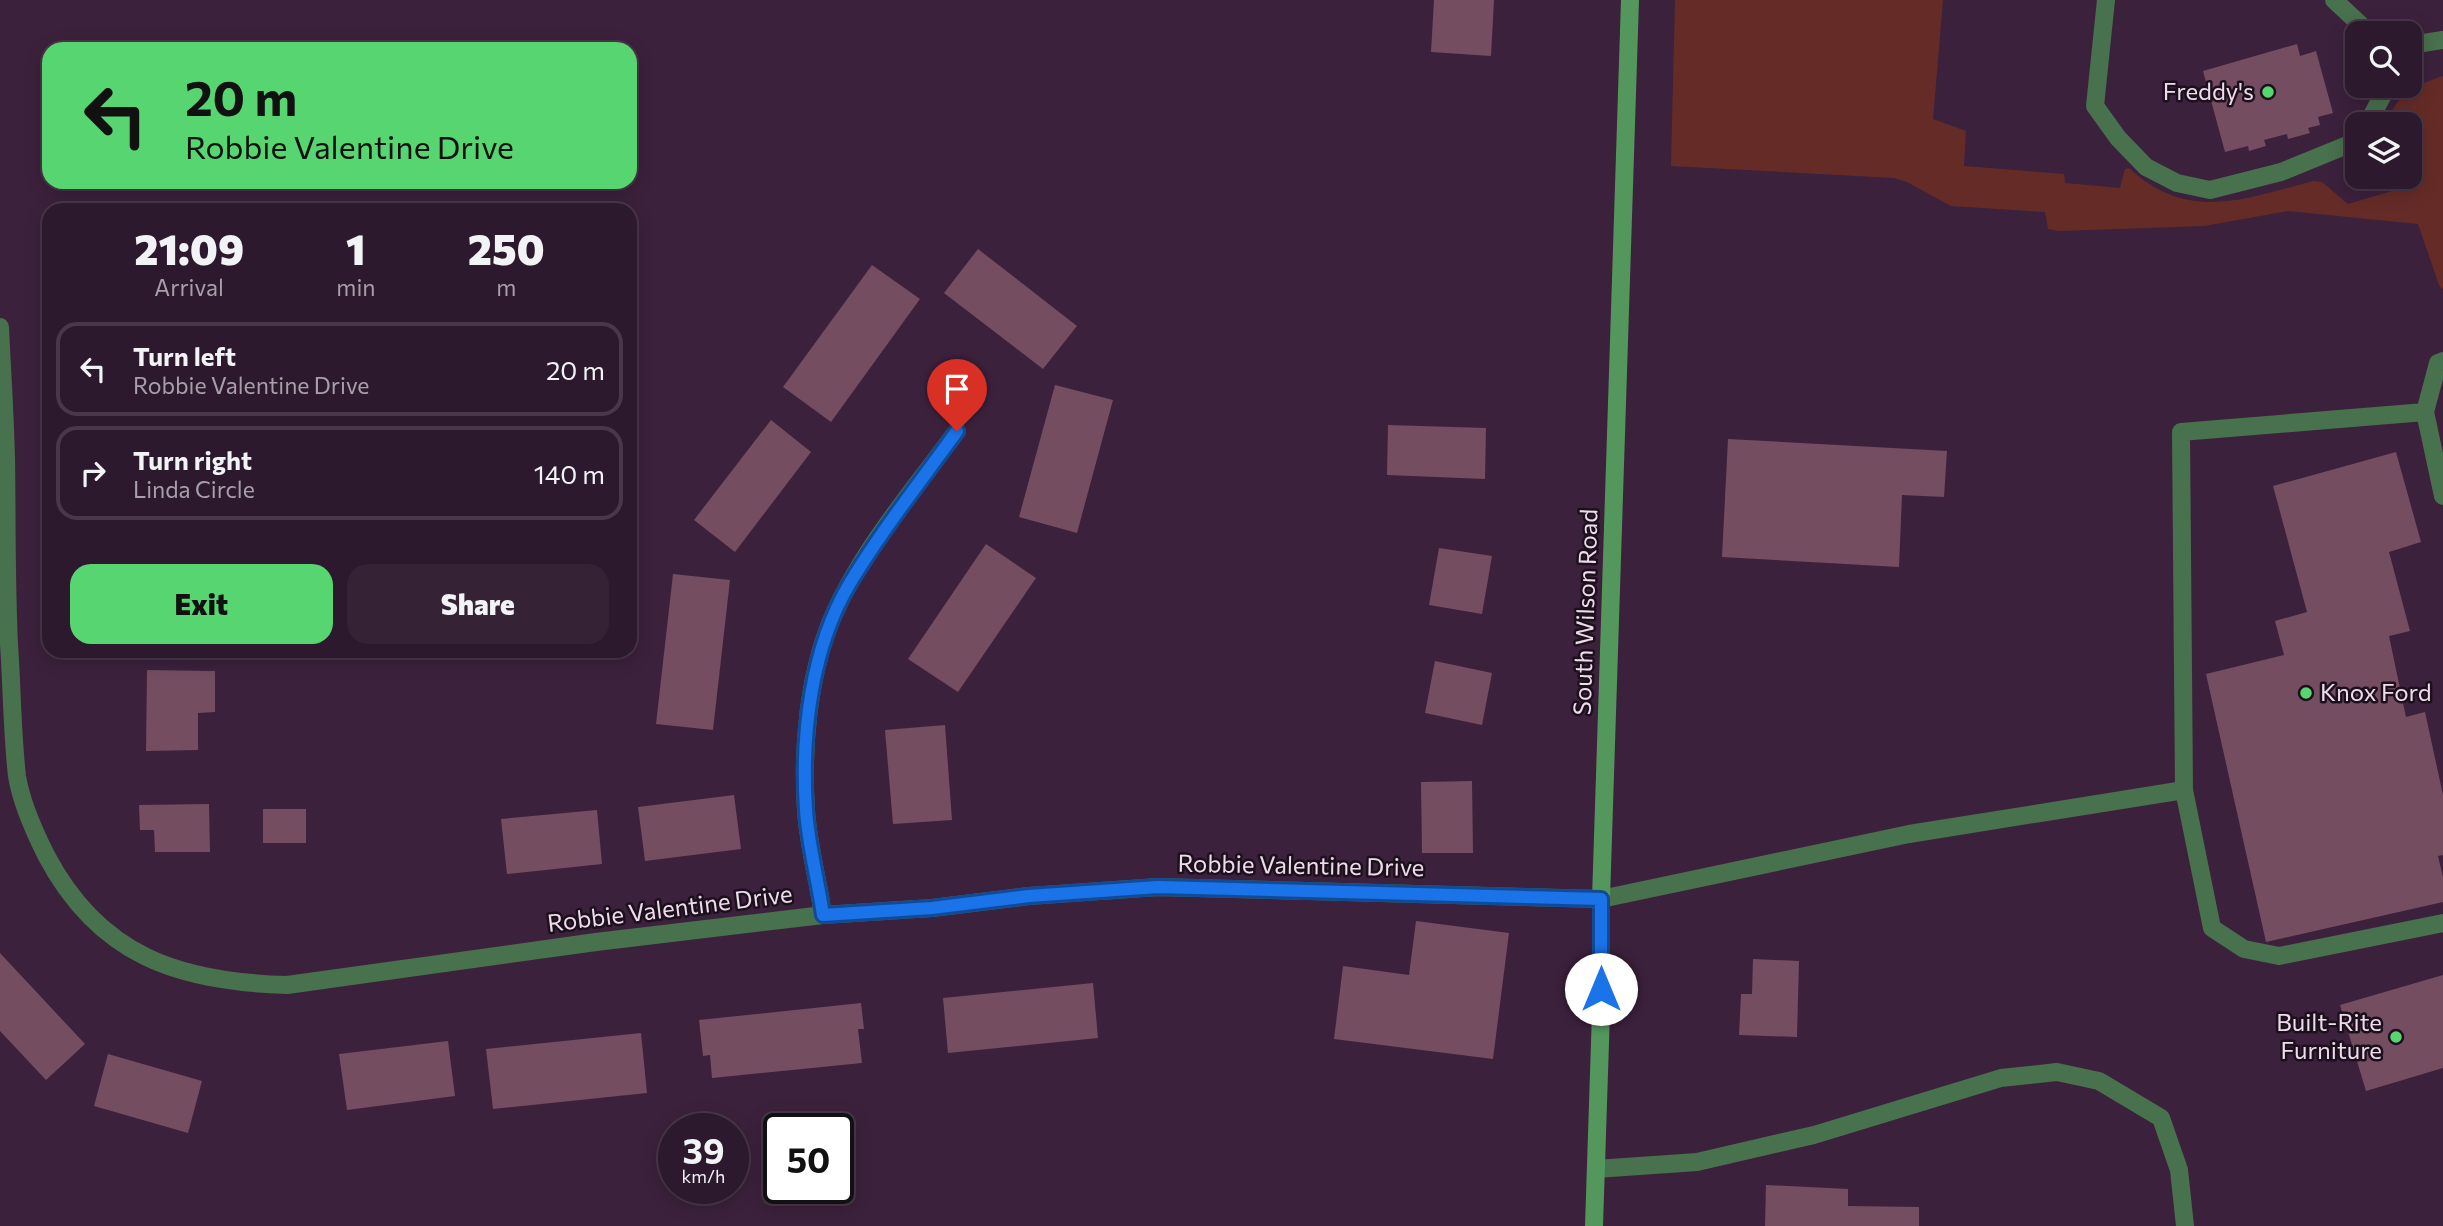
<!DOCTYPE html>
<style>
:root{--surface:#2d192d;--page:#352235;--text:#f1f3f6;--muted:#a7a0aa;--line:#483849;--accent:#57d570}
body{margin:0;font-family:Commissioner,sans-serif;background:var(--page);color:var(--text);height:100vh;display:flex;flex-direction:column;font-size:26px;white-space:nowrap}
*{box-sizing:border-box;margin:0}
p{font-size:23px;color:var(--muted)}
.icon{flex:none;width:38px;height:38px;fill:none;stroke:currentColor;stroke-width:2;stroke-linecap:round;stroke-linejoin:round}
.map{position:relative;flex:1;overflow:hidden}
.side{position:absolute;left:42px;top:203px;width:595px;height:455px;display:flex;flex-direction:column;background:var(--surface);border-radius:21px;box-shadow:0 4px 18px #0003,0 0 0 2px var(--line)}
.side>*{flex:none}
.guide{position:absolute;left:42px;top:42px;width:595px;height:147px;border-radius:21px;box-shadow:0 4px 18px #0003,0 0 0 2px var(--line);background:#57d570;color:#111;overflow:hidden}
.fabs{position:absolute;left:2345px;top:21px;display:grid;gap:14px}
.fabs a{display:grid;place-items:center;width:77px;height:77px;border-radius:14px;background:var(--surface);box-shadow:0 4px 18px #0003,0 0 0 2px var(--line);font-size:35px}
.speed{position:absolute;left:658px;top:1113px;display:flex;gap:14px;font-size:35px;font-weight:700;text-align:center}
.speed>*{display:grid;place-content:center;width:91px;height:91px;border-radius:50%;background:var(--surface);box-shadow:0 4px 18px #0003,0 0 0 2px var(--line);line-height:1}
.speed small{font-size:18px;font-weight:400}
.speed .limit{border:4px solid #111;border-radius:10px;background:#fff;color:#111}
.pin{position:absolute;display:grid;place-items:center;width:60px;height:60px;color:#fff;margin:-72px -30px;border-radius:50% 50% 50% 0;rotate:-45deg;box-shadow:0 0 7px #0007}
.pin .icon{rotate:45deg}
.me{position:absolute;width:77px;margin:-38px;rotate:0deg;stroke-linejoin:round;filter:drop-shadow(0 0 5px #0008)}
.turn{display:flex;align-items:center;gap:24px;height:147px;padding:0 28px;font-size:32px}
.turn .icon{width:91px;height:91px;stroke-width:2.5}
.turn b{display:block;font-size:49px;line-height:60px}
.eta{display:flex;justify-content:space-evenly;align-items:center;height:119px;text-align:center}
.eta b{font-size:42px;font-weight:800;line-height:49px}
.cta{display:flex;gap:14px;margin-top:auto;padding:14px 28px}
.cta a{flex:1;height:80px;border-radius:21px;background:var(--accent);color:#111;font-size:28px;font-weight:800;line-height:80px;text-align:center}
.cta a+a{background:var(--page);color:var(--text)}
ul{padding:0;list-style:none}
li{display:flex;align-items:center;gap:21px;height:94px;margin:0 14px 10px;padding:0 14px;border:4px solid var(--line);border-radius:21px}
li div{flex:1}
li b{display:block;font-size:26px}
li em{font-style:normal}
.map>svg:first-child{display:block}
.green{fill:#652c27}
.building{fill:#744d61}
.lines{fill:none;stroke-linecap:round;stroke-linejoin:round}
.service{stroke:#48714d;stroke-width:18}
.minor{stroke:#48714d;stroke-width:18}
.tertiary{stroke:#48714d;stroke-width:18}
.secondary{stroke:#53975d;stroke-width:18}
.route-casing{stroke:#114b97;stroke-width:18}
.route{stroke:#1a73e8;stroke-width:12}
.poi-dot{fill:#57d570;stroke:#1c101c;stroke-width:2.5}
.labels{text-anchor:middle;stroke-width:5;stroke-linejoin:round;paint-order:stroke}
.poi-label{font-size:24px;fill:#eedced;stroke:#1c101c;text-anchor:end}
.street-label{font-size:24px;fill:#eedced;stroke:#1c101c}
</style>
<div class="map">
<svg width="2443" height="1226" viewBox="0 0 2443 1226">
<rect width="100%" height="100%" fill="#3c213c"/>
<path class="green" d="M1675,0H1943L1933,119L1966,131L1964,166L2064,174L2065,183L2120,188L2125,169L2129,168C2188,223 2245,199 2313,181L2322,182L2348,204L2409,186L2400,177H2410V124H2384C2399,94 2413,86 2443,76V289L2439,285L2418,224L2288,211L2204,226L2059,231L2048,229L2045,212L1951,206L1907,182L1894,178L1671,166Z"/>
<path class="building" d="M1434,0H1494L1491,56L1431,52Z
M2297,44L2300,56L2316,51L2333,113L2318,117L2320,125L2308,128L2310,133L2288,139L2287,134L2264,140L2266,146L2249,151L2248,146L2225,152L2203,71Z
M200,203V210H125V206Z
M978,249L1077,326L1043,369L944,293Z
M872,265L920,299L831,422L783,387Z
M1055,385L1113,400L1077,533L1019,517Z
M771,420L811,452L735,552L694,520Z
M1388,425L1486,428L1485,479L1387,475Z
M1728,439L1947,451L1944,497L1902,495L1899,567L1722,557Z
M2396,452L2421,542L2389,552L2410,631L2389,636L2406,717L2425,712L2443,795V855L2438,856L2443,877V902L2266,942L2206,674L2284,655L2275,621L2307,612L2273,486Z
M986,544L1036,578L958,692L908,659Z
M1439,548L1492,556L1482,614L1429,605Z
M673,574L730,580L713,730L656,724Z
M1435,661L1492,673L1482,725L1425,713Z
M147,670L215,671V712L198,713V750L146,751Z
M945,725L952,820L893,824L885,730Z
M1472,781L1473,853H1422L1421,782Z
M734,795L741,849L645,861L638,807Z
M209,804L210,852H155L154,830H140L139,805Z
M263,809H306V843H263Z
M597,810L602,864L507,874L501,819Z
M1416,921L1509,933L1493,1059L1334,1039L1343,966L1409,975Z
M0,953L85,1044L46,1080L0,1031Z
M1753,959L1799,961L1797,1037L1739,1035L1741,994H1752Z
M2443,975V1068L2366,1091L2340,1005Z
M1093,983L1098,1038L948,1053L943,998Z
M861,1003L864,1029H858L862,1063L712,1078L710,1055L703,1056L699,1020Z
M641,1033L647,1093L493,1109L486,1049Z
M448,1041L455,1096L347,1110L339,1054Z
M108,1054L202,1081L188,1133L94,1106Z
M1766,1185L1848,1189V1206L1919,1207V1226H1765Z"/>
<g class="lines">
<path class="service" d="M2106,0L2095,106L2118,138L2146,167L2177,183L2210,190L2281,172L2357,141
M2334,0L2364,28L2378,33
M2410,45L2443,40
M2367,124L2388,86
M2425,412L2438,363L2443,361
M2184,790L2212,928L2244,949L2279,956L2443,923
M1601,899L1909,834L2184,790L2181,432L2425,412L2443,496
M1596,1169L1697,1162L1814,1135L2001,1078L2057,1072L2099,1081L2161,1118L2179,1170L2185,1226"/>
<path class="minor" d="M823,915C818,880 808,844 806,810C802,749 808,678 831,621C860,552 913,491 957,431"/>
<path class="tertiary" d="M0,327C2,371 5,415 6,459C7,520 6,582 9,644C12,687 12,732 17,776C21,802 34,831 46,855C99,956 179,982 287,985L596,942L823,915L932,908L1029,896L1158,887L1601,899"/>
<path class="secondary" d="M1594,1226L1601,1012V899L1630,0"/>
</g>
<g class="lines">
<defs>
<path id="route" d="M957,431C921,481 882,530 850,583C811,648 801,735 806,810C808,844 818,880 823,915L932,908L1029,896L1158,887L1601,899V989"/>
</defs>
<use href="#route" class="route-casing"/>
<use href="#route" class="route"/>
</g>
<g class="poi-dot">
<circle cx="2268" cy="92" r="7"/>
<circle cx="2306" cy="693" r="7"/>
<circle cx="2396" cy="1037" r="7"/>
</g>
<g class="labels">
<g class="poi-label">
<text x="2254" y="100">Freddy's</text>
<text x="2320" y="701" text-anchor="start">Knox Ford</text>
<text x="2382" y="1031">Built-Rite<tspan x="2382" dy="28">Furniture</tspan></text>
</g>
<g class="street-label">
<text transform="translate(1586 612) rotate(-88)" y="8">South Wilson Road</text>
<text transform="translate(1301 866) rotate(1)" y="8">Robbie Valentine Drive</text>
<text transform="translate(670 909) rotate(-7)" y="8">Robbie Valentine Drive</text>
</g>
</g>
</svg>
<div class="fabs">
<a><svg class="icon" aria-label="search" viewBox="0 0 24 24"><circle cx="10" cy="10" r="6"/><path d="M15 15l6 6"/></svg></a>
<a><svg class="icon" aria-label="layers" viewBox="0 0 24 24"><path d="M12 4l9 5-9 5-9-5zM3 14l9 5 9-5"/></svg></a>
</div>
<div class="speed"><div>39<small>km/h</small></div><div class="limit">50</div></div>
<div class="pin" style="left:957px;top:431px;background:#d93025"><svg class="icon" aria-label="arrive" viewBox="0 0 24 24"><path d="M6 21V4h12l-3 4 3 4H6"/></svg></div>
<svg class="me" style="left:1601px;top:989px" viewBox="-20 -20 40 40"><circle r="19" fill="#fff"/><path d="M0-13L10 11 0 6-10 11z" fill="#1a73e8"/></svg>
<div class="guide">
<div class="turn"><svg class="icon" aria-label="left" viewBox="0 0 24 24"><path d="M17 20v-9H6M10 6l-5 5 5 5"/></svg><div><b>20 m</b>Robbie Valentine Drive</div></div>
</div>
<section class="side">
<div class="eta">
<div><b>21:09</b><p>Arrival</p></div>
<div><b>1</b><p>min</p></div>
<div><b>250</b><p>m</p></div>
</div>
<ul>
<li><svg class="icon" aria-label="left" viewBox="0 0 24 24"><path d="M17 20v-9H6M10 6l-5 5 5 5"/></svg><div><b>Turn left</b><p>Robbie Valentine Drive</p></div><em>20 m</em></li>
<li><svg class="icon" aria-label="right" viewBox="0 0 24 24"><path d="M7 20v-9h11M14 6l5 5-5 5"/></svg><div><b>Turn right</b><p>Linda Circle</p></div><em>140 m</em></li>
</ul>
<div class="cta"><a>Exit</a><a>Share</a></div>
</section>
</div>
